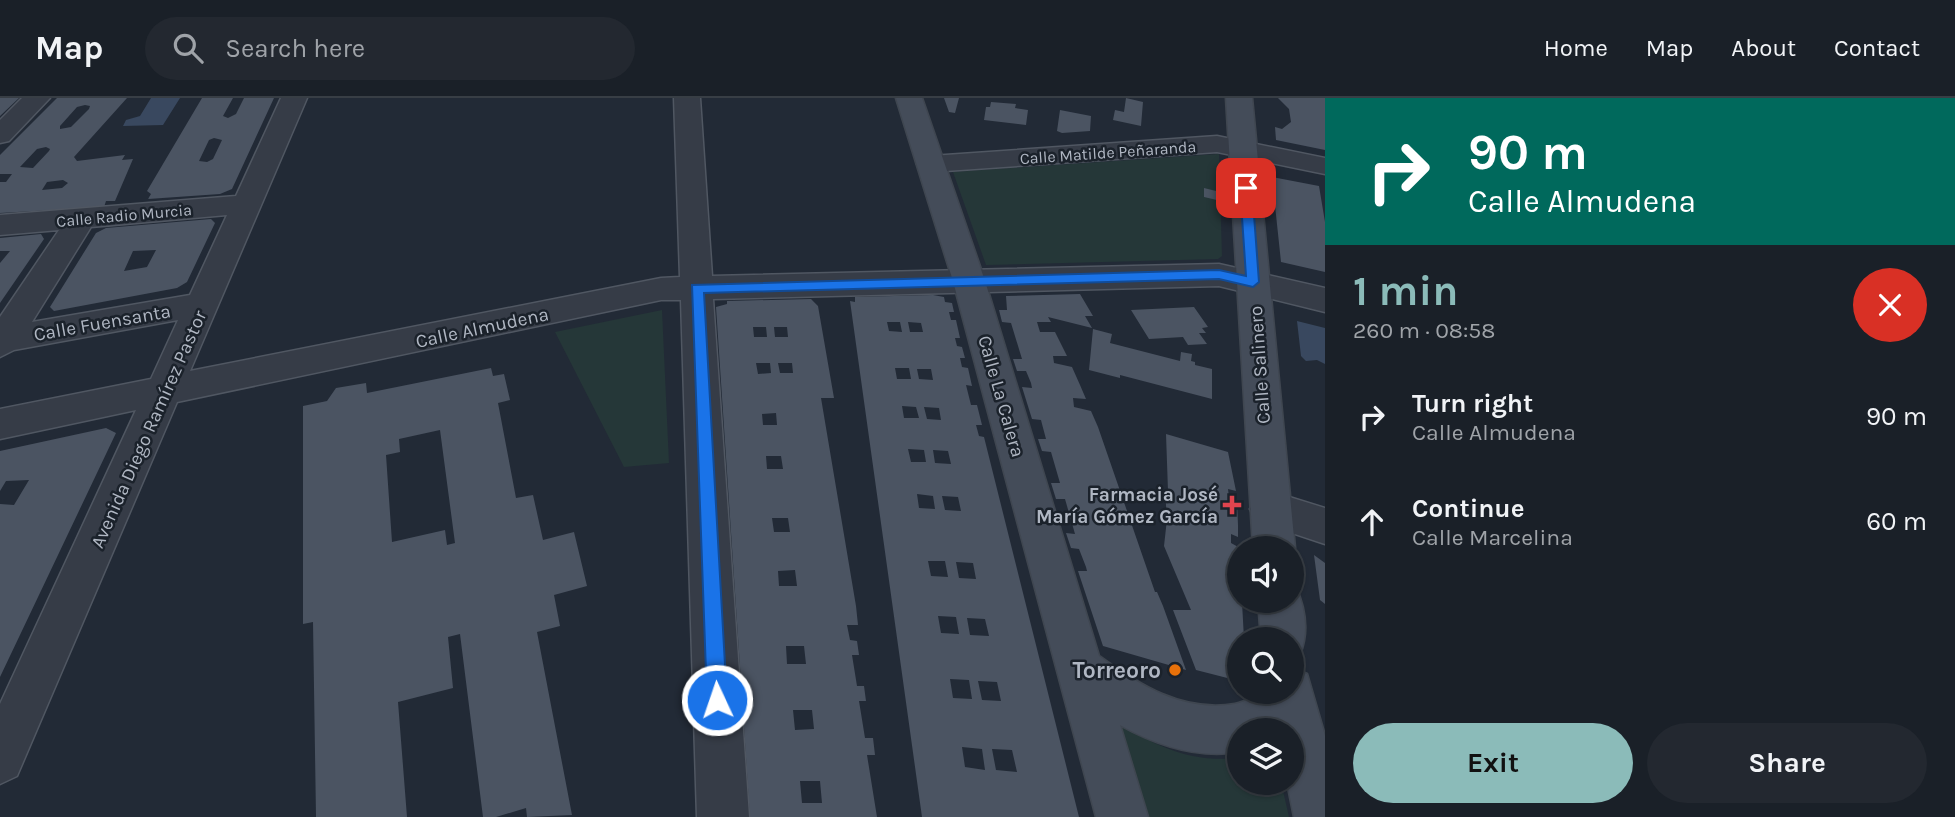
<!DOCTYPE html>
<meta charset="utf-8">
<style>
:root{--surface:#1a2028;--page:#232830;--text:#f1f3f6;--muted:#9fa3a8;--line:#383e45;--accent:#8bbbb9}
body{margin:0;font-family:Karla,sans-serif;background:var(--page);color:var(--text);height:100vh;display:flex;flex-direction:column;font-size:26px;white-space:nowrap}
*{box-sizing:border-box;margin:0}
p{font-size:23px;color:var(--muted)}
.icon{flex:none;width:38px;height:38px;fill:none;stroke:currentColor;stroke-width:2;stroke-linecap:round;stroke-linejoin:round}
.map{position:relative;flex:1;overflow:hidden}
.panel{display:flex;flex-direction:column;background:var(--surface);width:630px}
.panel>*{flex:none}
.hud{background:#00695c;color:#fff;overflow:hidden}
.controls{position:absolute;left:1227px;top:438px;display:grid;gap:14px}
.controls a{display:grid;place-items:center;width:77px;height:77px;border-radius:50%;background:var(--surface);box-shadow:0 2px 5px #0004,0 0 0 2px var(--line);font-size:35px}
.pin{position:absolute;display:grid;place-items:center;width:60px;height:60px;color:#fff;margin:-30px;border-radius:14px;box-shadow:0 4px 10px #0006}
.me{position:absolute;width:77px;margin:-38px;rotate:357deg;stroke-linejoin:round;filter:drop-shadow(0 0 5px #0008)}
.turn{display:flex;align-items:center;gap:24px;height:147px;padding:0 28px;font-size:32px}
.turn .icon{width:91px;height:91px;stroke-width:2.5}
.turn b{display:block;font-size:49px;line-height:60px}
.round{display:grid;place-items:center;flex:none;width:74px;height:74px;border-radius:37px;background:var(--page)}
.overview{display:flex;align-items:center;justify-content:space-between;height:119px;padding:0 28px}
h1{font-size:42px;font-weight:700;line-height:52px;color:var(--accent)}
.button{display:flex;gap:14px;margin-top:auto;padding:14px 28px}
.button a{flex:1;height:80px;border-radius:42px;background:var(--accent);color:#111;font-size:28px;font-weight:700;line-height:80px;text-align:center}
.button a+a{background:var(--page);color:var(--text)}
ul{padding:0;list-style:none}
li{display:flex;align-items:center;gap:21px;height:105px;padding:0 28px}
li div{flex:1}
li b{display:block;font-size:26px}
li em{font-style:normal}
header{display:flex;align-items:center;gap:42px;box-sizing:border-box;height:98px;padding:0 35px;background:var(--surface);border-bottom:2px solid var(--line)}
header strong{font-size:33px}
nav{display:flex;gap:38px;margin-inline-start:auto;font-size:24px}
.search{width:490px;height:63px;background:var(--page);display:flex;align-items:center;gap:18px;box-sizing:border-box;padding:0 24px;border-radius:38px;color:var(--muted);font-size:26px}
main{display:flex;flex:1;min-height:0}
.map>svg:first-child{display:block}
.green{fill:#253738}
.water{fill:#39485f}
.building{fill:#4b5462;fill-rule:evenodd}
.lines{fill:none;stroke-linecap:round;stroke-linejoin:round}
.street-casing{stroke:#505762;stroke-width:3}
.secondary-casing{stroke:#3f4650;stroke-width:3}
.street{fill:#363c47;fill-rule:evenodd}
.secondary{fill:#444c59;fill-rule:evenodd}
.route{fill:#1a73e8;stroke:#114b97;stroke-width:2}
.health-dot{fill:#e0444e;stroke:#1b222b;stroke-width:2.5}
.food-dot{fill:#e8710a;stroke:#1b222b;stroke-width:2.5}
.labels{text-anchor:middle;stroke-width:5;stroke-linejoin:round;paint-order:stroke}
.far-street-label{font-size:16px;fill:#b0b7c3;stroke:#1b222b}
.street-label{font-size:19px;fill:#b0b7c3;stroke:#1b222b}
.poi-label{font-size:19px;font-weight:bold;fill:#b0b7c3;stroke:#1b222b;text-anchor:end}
.near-poi-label{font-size:23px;font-weight:bold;fill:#b0b7c3;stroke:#1b222b;text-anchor:end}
</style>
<header>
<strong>Map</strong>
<div class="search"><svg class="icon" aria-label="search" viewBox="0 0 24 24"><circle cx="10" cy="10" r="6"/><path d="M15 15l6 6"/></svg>Search here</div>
<nav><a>Home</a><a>Map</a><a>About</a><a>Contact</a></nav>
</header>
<main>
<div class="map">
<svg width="1325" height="719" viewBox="0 0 1325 719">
<rect width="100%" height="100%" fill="#222a36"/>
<path class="green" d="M1219,56L1222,158L1218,161L986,167L953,74Z
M662,212L669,365L624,369L555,234Z
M1114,621C1153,648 1190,665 1239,660V684H1281L1289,719H1143Z"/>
<path class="water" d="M151,0H180L163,27L123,28L126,22L140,18Z
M1297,223L1325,230V266L1317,262L1306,263L1301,258Z"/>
<path class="building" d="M0,0H19L0,18Z
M57,0H127L74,59L77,63L125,57L122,62L133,61L115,103H106L104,109L0,115V84H6L12,76H0V57ZM85,7L90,8L89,11L71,29L60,31V28L77,9ZM46,49L50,51L49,53L33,70L20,69L37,51ZM63,82L68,85L62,90L42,92L47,84Z
M202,0H233L223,18L228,20L236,16L244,0H274L232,91L220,96L148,101L151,96L147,93ZM214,40L222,42L213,61L207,64L199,63L209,42Z
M944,0H959L955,15L949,14Z
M1126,0L1143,4L1141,28L1113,22L1115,12L1124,14Z
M1278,0H1325V52L1276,42L1275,29L1282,31L1291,24L1289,11Z
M991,4L1016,6L1015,10L1028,12L1026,27L984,22L986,9H990Z
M1060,12L1091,18L1090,33L1062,35L1057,33Z
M1272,79L1319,88L1325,124V174L1281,164Z
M1204,90L1220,94L1221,103L1204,99Z
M211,121L215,125L187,184L177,190L54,213L50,209L96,135L106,130ZM156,152L147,169L124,173L133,153Z
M41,136L44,141L0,205V165L10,153H0V140Z
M1080,196L1093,218H1085L1092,230L1048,219L1051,224H1037L1040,234H1055L1067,258H1053L1054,265L1072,269L1080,287L1086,301L1073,300L1074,309L1091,313L1098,329L1155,494H1157L1163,508L1186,572L1103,548L1078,473H1087L1086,469L1079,451L1071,450L1066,435L1075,436L1065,401H1056L1051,385H1060L1051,354L1042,353L1038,341H1046L1042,326L1041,322L1032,321L1022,289L1032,290L1031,285L1026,273H1017L1013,261H1022L1011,225L1002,224L999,212H1007L1006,198Z
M933,197L944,199L945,204L952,205L954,214H949L951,222H956L960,240H955L957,248L962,249L965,260H960L962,269L968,270L972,288L966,287L971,307H977L982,327H976L979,338L984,339L1079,719H922L850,203L855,204V199ZM887,224H900L902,234L889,233ZM908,224L921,225L923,234H910ZM895,270H909L911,281H897ZM917,271H931L933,282L919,281ZM902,308L916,309L919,320H904ZM924,309L939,310L941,322L927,321ZM908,351L924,352L926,364H911ZM933,352L948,353L951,366L935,365ZM917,396L933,398L935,411L919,410ZM942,398L958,399L961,413L945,412ZM928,463H945L948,479L931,478ZM956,464L973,465L976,481L959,480ZM938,518L956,519L959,536L941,535ZM967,520L985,521L989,538L970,537ZM950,581L969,582L972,601L953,600ZM978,583L997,584L1001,603L982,602ZM962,649L982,651L985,672L965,669ZM992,651L1012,652L1017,674L996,672Z
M811,201L818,208L834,300H821L856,508L858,527H847L850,542L857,543L859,557H852L857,588H864L866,603H859L865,640H873L875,657H867L877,719H750L716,209L727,206V203ZM753,229H766L767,239H754ZM774,229H787L788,239H775ZM756,265H770L771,275L758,276ZM778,265H792L793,275H780ZM776,315L777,327H763L762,316ZM766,358H781L783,371H767ZM772,420H788L790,434H774ZM795,472L797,488H779L778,473ZM786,548H804L806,566H787ZM793,612H812L814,631L795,632ZM800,683H820L822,705H802Z
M1194,209L1208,229L1202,230L1206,235H1199L1207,246L1188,247L1183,239L1149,241L1131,212Z
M1093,231L1112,236L1110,245L1180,263L1181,254L1192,256L1191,263L1195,264V267L1212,271V301L1120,277V280L1089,272Z
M491,270L493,278L504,276L510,302L498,305L516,400L533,397L543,442L574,434L587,488L554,497L560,528L537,534L572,717L527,719L526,710L496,719H483L460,536L448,539L453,590L398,604L407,719H316L313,524L303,526V308L327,303L336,290L366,285L367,295ZM440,332L455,445L447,447L445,432L392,444L386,357L400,354L399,341Z
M106,330L116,335L0,579V406L14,407L29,382L6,383L0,393V353Z
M1166,336L1228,354L1236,393L1228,391L1229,399L1237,402L1238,427V439L1231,436V445L1240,450L1239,486L1232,483V490L1234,502L1242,504L1244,541H1239V583L1196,572L1173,512H1191L1164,448L1167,421L1165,393H1168Z
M1314,457L1325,465V506L1320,502Z"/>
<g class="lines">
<defs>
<path id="street" d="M22,0H50L9,43L0,45V22Z
M281,0H307L190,273L661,180L680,179L674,0H700L712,178L1219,166L1325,190V214L1219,188L713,201L749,719H697L681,202H661L177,304L17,678L0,686V606L136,312L0,341V311L151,281L178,222L14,252L0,259V219L59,132L0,137V117L236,98ZM227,117L190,197L32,224L91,129Z
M1217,38L1325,60V76L1217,54L931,74L921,72L917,66L921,60L931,58Z
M1270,393L1325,410V446L1256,423L1250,411L1256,399Z"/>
<path id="secondary" d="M896,0H922L985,183L1099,558C1139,587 1183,615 1235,606C1247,604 1255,596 1264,593C1272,591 1283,593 1292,593V570L1307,576L1325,638V719H1294L1287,684H1292V632H1239V654C1197,661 1156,647 1120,627L1148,719H1096L953,183Z
M1226,0H1252L1295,450L1292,457V450H1253Z
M1292,486L1295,487C1305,509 1309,534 1300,556L1292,560V541H1261L1258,502H1292Z"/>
</defs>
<use href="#street" class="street-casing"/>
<use href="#secondary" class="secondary-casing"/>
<use href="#street" class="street"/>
<use href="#secondary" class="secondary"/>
</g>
<path class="route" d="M1246,87L1252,90L1259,184L1253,189L1219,181L704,195L727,602L724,609L717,612L710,609L707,602L692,187L1219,172L1246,178L1240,90Z"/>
<path class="health-dot" d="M1228.5 396.5h7v7h7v7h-7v7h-7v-7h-7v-7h7z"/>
<circle class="food-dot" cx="1175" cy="572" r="7"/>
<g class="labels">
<g class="far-street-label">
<text transform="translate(1108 54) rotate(-4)" y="6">Calle Matilde Peñaranda</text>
<text transform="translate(124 117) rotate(-5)" y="6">Calle Radio Murcia</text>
</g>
<g class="street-label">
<text transform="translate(102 224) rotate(-10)" y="7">Calle Fuensanta</text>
<text transform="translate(482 229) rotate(-12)" y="7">Calle Almudena</text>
<text transform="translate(1259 267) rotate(-94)" y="7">Calle Salinero</text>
<text transform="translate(1002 298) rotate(74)" y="7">Calle La Calera</text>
<text transform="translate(148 331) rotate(-66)" y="7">Avenida Diego Ramírez Pastor</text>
</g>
<g class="poi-label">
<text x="1218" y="403">Farmacia José<tspan x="1218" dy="22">María Gómez García</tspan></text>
</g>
<g class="near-poi-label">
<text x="1161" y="580">Torreoro</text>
</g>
</g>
</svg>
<div class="controls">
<a><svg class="icon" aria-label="sound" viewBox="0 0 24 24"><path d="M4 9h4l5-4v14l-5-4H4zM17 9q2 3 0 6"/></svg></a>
<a><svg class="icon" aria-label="search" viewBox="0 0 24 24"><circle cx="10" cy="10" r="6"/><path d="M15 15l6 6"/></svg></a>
<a><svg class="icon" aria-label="layers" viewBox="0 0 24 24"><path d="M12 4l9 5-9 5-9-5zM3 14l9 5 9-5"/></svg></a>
</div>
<div class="pin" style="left:1246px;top:90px;background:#d93025"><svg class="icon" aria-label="arrive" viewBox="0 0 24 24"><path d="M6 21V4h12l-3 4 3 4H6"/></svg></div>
<svg class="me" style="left:717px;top:602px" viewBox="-20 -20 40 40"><circle r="17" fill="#1a73e8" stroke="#fff" stroke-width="3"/><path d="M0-11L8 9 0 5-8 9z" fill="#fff"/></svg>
</div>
<section class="panel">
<div class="hud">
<div class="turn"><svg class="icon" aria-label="right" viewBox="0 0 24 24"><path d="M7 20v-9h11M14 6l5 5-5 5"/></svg><div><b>90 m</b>Calle Almudena</div></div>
</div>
<div class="overview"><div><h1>1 min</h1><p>260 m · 08:58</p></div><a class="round" style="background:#d93025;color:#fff"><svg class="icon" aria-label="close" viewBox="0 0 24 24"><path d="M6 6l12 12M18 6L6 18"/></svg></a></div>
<ul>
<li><svg class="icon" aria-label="right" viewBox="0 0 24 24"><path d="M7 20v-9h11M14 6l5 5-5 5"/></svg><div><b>Turn right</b><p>Calle Almudena</p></div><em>90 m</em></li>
<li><svg class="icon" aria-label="ahead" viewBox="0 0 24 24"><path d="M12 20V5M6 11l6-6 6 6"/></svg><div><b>Continue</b><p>Calle Marcelina</p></div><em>60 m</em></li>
</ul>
<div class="button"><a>Exit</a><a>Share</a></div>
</section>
</main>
